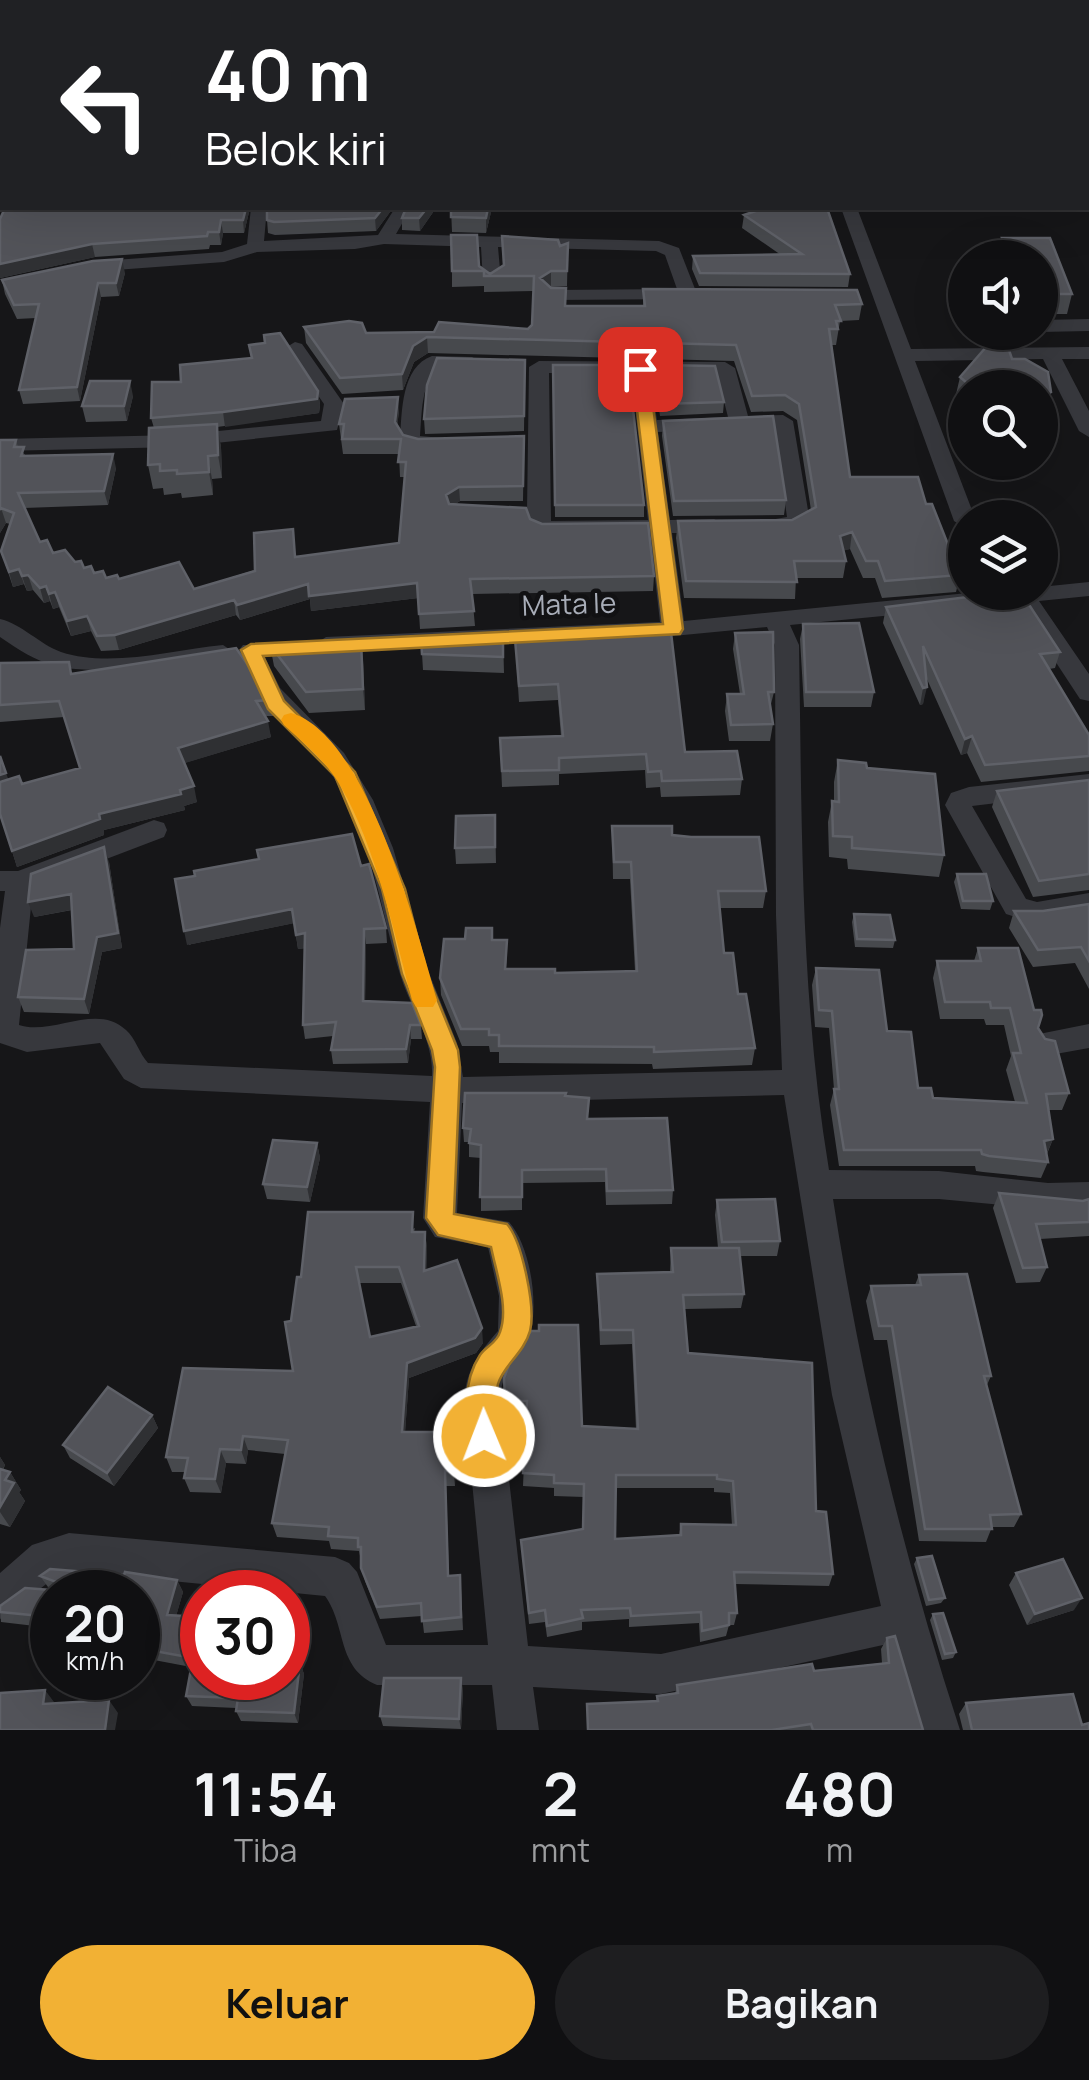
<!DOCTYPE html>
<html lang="id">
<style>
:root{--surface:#101012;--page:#1e1e20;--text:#f1f3f6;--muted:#9c9d9f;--line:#303032;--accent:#f2b134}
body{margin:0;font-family:Manrope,sans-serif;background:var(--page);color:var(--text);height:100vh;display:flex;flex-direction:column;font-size:38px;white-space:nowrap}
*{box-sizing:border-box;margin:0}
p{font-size:32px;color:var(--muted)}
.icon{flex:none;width:55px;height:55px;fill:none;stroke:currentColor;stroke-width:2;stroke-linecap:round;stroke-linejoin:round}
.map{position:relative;height:1730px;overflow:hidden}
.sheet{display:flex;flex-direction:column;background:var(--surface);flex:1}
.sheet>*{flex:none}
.hud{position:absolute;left:0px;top:0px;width:1090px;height:210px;box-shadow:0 10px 40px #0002,0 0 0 2px var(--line);background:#202124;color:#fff;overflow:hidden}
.buttons{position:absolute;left:948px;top:240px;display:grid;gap:20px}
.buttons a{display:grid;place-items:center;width:110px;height:110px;border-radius:50%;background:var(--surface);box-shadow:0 10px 40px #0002,0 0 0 2px var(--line);font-size:50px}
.speed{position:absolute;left:30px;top:1570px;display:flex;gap:20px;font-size:50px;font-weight:700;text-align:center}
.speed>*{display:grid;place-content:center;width:130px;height:130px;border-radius:50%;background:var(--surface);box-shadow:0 10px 40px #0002,0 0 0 2px var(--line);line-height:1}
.speed small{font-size:25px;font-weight:400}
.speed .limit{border:15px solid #d22;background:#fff;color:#111}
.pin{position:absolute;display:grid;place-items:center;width:85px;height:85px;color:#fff;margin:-42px;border-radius:20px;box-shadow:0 5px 15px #0006}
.me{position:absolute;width:110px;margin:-55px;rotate:359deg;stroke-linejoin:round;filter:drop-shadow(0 0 8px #0008)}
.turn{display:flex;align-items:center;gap:35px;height:210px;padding:0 40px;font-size:45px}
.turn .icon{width:130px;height:130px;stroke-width:2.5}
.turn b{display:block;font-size:70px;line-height:85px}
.eta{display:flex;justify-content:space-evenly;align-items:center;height:170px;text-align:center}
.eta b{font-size:60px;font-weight:700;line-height:70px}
.cta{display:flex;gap:20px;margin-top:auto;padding:20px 40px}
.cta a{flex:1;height:115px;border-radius:60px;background:var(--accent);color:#111;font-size:40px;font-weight:700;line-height:115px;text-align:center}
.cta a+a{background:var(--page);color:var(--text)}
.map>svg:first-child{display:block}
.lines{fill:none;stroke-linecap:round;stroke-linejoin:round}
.minor{fill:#37383d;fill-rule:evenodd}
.wall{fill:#47494d;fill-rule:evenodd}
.shaded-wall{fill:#2f3033}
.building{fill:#525359;stroke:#5f6168;stroke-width:2.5;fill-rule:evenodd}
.route{fill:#f2b134;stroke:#9d7322;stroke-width:2.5}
.slow{fill:#f59e0b}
.labels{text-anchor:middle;stroke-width:9;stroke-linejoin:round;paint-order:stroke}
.street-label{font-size:28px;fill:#a8adb8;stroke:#111113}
</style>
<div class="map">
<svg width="1089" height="1730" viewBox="0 0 1089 1730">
<rect width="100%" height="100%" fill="#161618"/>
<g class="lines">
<path class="minor" d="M0,35H2V43H0Z
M0,95L2,96V128L0,127Z
M2,144V167L0,168V145Z
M1088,160H1089V170H1088Z
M251,208H267L264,241L378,235L395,208H411L396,234L659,241L679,248L697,294L688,299L553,300L544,295L553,290L677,289L665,255L656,251L498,247L501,281L492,286L483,281L481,247L384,244L355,249L257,252L224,262L88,272L79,267L88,262L222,252L247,244Z
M841,208H857L911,349L1089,347V359H1062L1089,411V437L1079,431L1043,359L915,361L975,518H965V528L954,521Z
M1089,319V331L1040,332V320Z
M295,342L302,344L344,404L337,430L178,447L0,451V439L178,435L321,421L324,404L285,348Z
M432,356L472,357L482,363L472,369L437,368C421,386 422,413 420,436L442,438L452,444C438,456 412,452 400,439C402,412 401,367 432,356Z
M539,361L725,362L735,368L748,416L783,415L793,421L810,522L807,527L772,533L761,526L764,521L787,517L774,427L658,432L670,520L714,519L725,526L714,533H672L684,621L978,592H1040V587L1089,582V596L1039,601L1089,674V701L1080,699L1017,603L790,625L799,645C802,821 800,996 829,1170L939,1171L1048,1183L1089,1182V1210L1075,1212L939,1199H833C861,1380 903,1556 960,1730H918L892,1643L661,1694L533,1687L539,1730H497L492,1685H377C336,1668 347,1626 325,1596L69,1571C42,1580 26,1608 0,1619V1573L32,1545L69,1533L335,1557L349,1563L357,1572L386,1645H488L464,1400C466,1370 479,1353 498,1331L499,1296L488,1247L435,1237L423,1218L430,1102L141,1088L124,1079L100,1043L27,1052L0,1043V928L5,891H0V871H18L154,820L164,823L167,830L164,837L33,887L19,1025C52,1036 97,1002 126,1030C136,1039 139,1053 148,1063L432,1076C434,1041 410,1007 400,974C380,909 372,836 334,778C300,727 263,716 239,650L243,645H259L280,688L344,753L373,800L393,848L429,973L457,1043L463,1077L782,1070L776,915L775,645L767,627L673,636L326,653L314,645L326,637L660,622L650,533L542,535L531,528L527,512L529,367ZM549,373H631L648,520L551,521ZM650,373L717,374L728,417L657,420ZM784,1095L832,1395L881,1606L661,1654L528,1646L500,1400C501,1372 512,1373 524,1352C542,1320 533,1249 509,1222L457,1213L462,1103Z
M0,619C22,624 39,644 61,652C110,668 173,650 223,645L235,653C219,672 84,674 56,666C35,661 18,649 0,637Z
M1089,774V792L972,806L1026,899L1037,902L1089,893V915L1037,924L1006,914L945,805L951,793L969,787Z
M1089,1024V1048L1050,1055L1039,1052L1035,1043L1039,1034Z"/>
</g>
<path class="wall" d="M947,0H1089V141L1088,140V2H948Z
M250,208L244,233H223L221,245H210L209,249L95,257L0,278V219Z
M393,208L376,231L275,235L268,233L267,220Z
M436,208L420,231L402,230V218Z
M451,208H492L486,233L452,232Z
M753,208H827L850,274L848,287L699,286L692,269L693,256L781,255L742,228L744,215L753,212Z
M502,236L560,246L568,243L567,286L551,287L566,306H643V289L862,304L859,320L840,321L836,345H832L850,477L926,504L960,575L956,592L882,598L875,578H863L850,549L844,550L846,561L843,578H796L795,599L684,598L676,538L678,521L792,520L811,510L797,420L783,411L751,412L734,361L428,353L414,362L403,390L342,394L306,343L304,327L366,333L434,332L528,329L532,325L533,291L484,292V286L452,287V271L479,266L490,274L503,266Z
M1002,238H1050L1072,294L1067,314H1043L1040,307V258H998Z
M125,273L119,296L101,297L80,401L23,404L19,390L36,318L17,319L5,294L2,280Z
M994,338H1005L1012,359H1025L1048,372L1051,392L1045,417L1040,420V388H965V411L954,403L960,377Z
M249,345L318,391L320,405L319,413L217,427L221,447L222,478L212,479L213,495L182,498L181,493L164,495L163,488L153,489L148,465L154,428L151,418L181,382L251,358Z
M525,360L524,431L425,434L424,419Z
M553,365L644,505V517H555Z
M655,365L724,402L723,413L660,416L654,377Z
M133,396L127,421L86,422L82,406Z
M399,411L397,426L403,435L418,439L524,436L523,501H460L455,504L530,519L654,576L653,591L472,594L475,626L420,629L418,598L311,611L310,599L240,620L236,615L119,650L101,651L91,631L71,636L59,607L53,609L50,601L44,603L33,590L27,591L24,584L13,587L1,551L10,524L6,523L0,533V440H16L18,447L26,456L116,468L108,505L24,508L40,542L53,553L106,578L194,589L296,557L399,543L405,477H400L399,454H343L339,424Z
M663,421L786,500L784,515L673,516L662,436Z
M995,603L1060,652L1055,668L1049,669L1089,735V771L981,782L967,753L961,755L926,677L923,704L920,705L883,623L886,607Z
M803,624L874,692L871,707H804L800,639Z
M645,626L685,752L742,779L740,795L661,797L660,787L646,788L645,770L559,774V785L502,787L500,738L561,736L558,700L519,702L515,639L645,634Z
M735,633L774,692L770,708L773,724L770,741H729L725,711L727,694H740L733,649Z
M503,635L504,673L423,670L421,638Z
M270,645L363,660L365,710L309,713L274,666Z
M0,663L272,700L274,716H265L271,737L184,763L197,802L184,806L185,810L104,830V835L17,867L12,851L8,779L22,784L80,768L64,717L0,722Z
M838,760L867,768L944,855L939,877L848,869L847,859L829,857L828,822L832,801H834V782Z
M1089,780V890L1033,897L992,807L997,791Z
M495,815L496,863L456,864L455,848Z
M612,826L672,835L766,891L763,908H719L724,953L755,1048L752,1065L653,1069L652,1064L499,1063V1052H490L489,1046H462L441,995L440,978L465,939L492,928L493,940L507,957L506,969L555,973L635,971L630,879H613Z
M109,862L122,948L102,952L89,1014L24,1012L18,997L74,949L72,910L34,917Z
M361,866L386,928L387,943L366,944L365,1001L421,1025L422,1039H411L408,1063L333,1064L331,1050L333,1036L305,1039L303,1025L305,948L298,949L294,923L187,945Z
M957,874L993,901L990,910L961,909L954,882Z
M1089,904V989L1075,963L1033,967L1009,928L1014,911H1043Z
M854,914L895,940L893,948L855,947L852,922Z
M978,948L1038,1028L1069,1093L1062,1110H1048L1053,1139L1047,1154L1048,1162L1041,1178L983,1172L976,1171L975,1166H839L830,1105L834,1089L829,1028L815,1027L812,985L816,968L887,1031L918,1088L933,1098L1015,1102L1006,1070L1011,1056L1004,1025H986L984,1019H940L933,978L937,961H974Z
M565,1096L588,1119L673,1190L672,1204L606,1205L605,1182L522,1183V1210L481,1211V1158L469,1157V1142H464L463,1128Z
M317,1143L320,1158L310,1202L267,1199L263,1184Z
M999,1193L1083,1201L1089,1199V1236L1040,1239L1047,1267L1040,1282L1016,1283L993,1208Z
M717,1200L780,1241L777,1256H740L744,1294L741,1308L685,1309L688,1353L816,1511L833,1574L829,1586L735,1584L737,1613L734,1625H729L726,1636L700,1642L699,1623L629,1627V1619L582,1622V1630L547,1637L545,1622L529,1624L521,1540L582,1529L584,1497L554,1496V1488L523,1486L526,1414L505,1415L504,1378L582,1426L636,1429L632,1344L600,1345L597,1274L670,1272L671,1248H718L715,1215ZM616,1488H714V1492L730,1493L732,1525L681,1524L679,1535L615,1539Z
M415,1228L414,1232H425L427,1248L426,1270L483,1343L476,1353L409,1378L405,1432L456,1447L455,1486H446L449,1576L461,1588L463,1630L424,1633L422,1616L380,1619L365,1581L359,1551L331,1549L329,1541L277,1537L272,1523L285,1454L248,1450L246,1464L226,1463L221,1493L190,1492L184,1478L185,1472H172L166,1457L293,1371L291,1321L301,1277ZM359,1283H401L416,1326L370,1337Z
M919,1275L991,1376L987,1385L1021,1514L1014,1527H992L986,1542L919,1541L887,1340H874L866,1301L871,1286L915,1285Z
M152,1415L158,1428L114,1486L70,1458L63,1445Z
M0,1457L5,1465L3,1470L10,1472L21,1490L19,1492L25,1501L10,1527L0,1524Z
M917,1558L945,1598L941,1603L926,1606L914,1564Z
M1016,1573L1074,1610L1027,1625L1009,1585Z
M40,1576L177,1580L183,1592L176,1616L202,1678L300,1663L304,1674L298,1723L241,1721L236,1711V1708L192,1706L186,1696L191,1667L138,1657V1592H52V1628L1,1622L0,1606L56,1591L48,1587Z
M933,1614L956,1652L953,1658L942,1660L930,1620Z
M887,1638L923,1730H587V1704L656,1701L657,1696L675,1694L677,1685L882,1663L881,1649Z
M463,1689L461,1729L383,1726L380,1716Z
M966,1703L1082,1725L1089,1730H963L959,1714Z"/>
<path class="shaded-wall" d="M246,208H250L244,233L243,220Z
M383,208H393L376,231L375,218Z
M427,208H436L420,231L419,218Z
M488,208H492L486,233V218Z
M221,220L223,233L221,245L219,232Z
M92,244L95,257L0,278V264Z
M122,259L125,273L119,296L116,283Z
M551,271V287L540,278Z
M98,283L101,297L80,401L77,387Z
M427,337L428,353L414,362L403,390L402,374L413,346Z
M130,381L133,396L127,421L124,406Z
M318,391L320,405L319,413L225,427L223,412Z
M1051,392L1045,417L1040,420V398Z
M398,397L399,411L396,437L395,422Z
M217,424L221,447L222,478L218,455Z
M113,454L116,468L108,505L104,491Z
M208,456L212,479L213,495L209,472Z
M459,487L460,501L447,510L446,495Z
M1,508L6,523L0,533V510Z
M852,532L850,549L838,552L840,536Z
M19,569L24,584L13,587L9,572Z
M28,575L33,590L27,591L22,576Z
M417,583L418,598L311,611L310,599L240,620L237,605L308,584Z
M46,586L50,601L44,603L40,588Z
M55,592L59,607L53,609L49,594Z
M234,600L236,615L119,650L115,635Z
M87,616L91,631L71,636L67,621Z
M361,640L363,660L365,710L363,689Z
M927,687L923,704L920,705L923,688Z
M268,721L271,737L182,764L178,748Z
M972,736L967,753L961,755L965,739Z
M6,773L12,789L0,793V775Z
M194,786L197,802L184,806L185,810L104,830V835L17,867L12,851L99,814Z
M104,847L109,862L122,948L102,952L89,1014L84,999Z
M71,894L76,909L34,917L28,902Z
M292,909L295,923L187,945L184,931Z
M364,929L366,944L365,1015L363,1001Z
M305,933L307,948L298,949L296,935Z
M410,1025L411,1039L408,1063L406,1049Z
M1053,1139L1046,1155L1044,1141Z
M317,1143L320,1158L310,1202L307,1187Z
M425,1232L427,1248L426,1287L424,1271Z
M482,1328L483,1343L476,1353L409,1378L404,1447L402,1432L407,1363Z
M152,1415L158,1428L114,1486L107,1473Z
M455,1432L456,1447L455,1486L453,1471Z
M243,1436L248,1450L246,1464L241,1450Z
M220,1449L226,1463L221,1493L215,1479Z
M0,1457L5,1465L0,1474Z
M10,1472L21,1490L19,1492L25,1501L10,1527L0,1512V1507L5,1480Z
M177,1580L183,1592L173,1627L167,1615Z
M1082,1598L1074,1610L1027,1625L1035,1614Z
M300,1663L304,1674L298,1723L294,1713Z
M461,1678L463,1689L461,1729L459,1719Z
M45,1690L54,1702L53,1716L43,1704Z
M109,1700L118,1713L115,1730H105Z"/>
<path class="building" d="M29,0H832L834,2H104V1L28,2Z
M953,0H1089V43L1088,44V2H954Z
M1088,49L1089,56V128H1088Z
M2,155V181H0V157Z
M5,208H246L243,220H221L219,232H208L207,236L92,244L0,264V219Z
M267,208H383L375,218L274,222L267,220Z
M406,208H427L419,218H402Z
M451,208H488L486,218L451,217Z
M755,208H827L850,274L700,273L693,256L802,254L744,215L756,211Z
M451,235H477L479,266L490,274L504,265L502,236L558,240L560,246L568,243L567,271H551L540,278L551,288H566L565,306H645L643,289L857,290L862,304L835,305L841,321H836L838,329H829L850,477H918L926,504H932L960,575L885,581L878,561H866L852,532L840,536L846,561H794L797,582L686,581L678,521L792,520L816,507L799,404L785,395L752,396L736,345L427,337L413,346L402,374L340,378L304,327L349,321L362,323L366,333L434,332L439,322L528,329L532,325L534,276H484V271H452Z
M1002,238H1050L1072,294H1048L1042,279H1040V258H1009Z
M122,259L116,283H98L77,387L19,390L39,304L14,305L2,280L93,261Z
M280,333L318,391L317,399L223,412L151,418L152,382H181L180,365L252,358L249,345L265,343L264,335Z
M994,338H1005L1012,359H1025L1048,372L1051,392L1040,398V388H973L960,377Z
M437,358L525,360L524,416L424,419L427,385Z
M553,365H628L644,505H555Z
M655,365L715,366L724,402L661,404Z
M90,381H130L124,406H82Z
M398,397L395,422L403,435L418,439L524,436L523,486L459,487L446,495L449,504L526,508L530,519L542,524L648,523L654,576L470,579L474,611L419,614L417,583L309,596L308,584L237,605L234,600L115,635L97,636L87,616L67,621L55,592L49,594L46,586L40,588L28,575L22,576L19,569L9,572L1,551L14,513L1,508L0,510V440H16L14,447H24L21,456L113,454L104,491L18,493L40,542L47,540L53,553L65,550L75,562L81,561L84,568L91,566L94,573L103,571L106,578L117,575L119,579L179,562L194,589L255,571L254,533L293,529L295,557L399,543L406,462H398L401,439H342L344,424H339L345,399Z
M773,416L786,500L674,501L663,421Z
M217,424L218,455L208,456L209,472L177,474V470L160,471V464L148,465L149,428Z
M968,597H992L995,603L1026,600L1060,652L1040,654L1089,735V756L985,765L972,736L965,739L923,646L927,687L923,688L886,607Z
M859,623L874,692H806L803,624Z
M670,624L685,752L737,751L742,779L662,781L661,771L648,772L646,754L559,758V770L502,771L500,738L563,736L558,684L519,686L515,639L646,634L645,626Z
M773,632L774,692H768L773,724L731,725L727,694H744L735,633Z
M503,635V657L422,654L421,638Z
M361,640L363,689L306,692L270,645Z
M236,648L272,700L256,701L268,721L178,748L194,786L180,790L181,794L99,814L100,819L12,851L0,814V782L19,776L22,784L80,768L59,701L0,705V663L69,662L71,674Z
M0,756L6,773L0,775Z
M838,760L866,763L867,768L935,774L944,855L852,848V837L833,836L832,801L839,802Z
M1089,780V874L1039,881L997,791Z
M495,815V847L455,848L456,816Z
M612,826H672V835L691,837H759L766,891H718L724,953H733L738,994H746L755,1048L654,1052V1047L499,1046V1035H489V1029H461L440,978L444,939H465L466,928H492V940H507L505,969H555V973L637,971L631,862H614Z
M352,834L361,866L369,864L386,928L364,929L363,1001L412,1003L421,1025H410L406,1049L331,1050L336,1022L303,1025L305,933L296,935L292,909L184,931L175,879L195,876L194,871L259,859L257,850Z
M104,847L118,933L97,937L84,999L18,997L26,950L74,949L71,894L28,902L31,874Z
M957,874H986L993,901H963Z
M1089,904V961L1081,947L1038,950L1014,911H1043Z
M854,914L890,915L895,940L857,939Z
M978,948H1018L1034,1010H1041L1042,1015L1038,1028L1045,1039L1055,1041L1069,1093L1046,1094L1053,1139L1044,1141L1048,1162L989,1156L982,1154L981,1150H844L834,1089H839L832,1011L819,1010L816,968L879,970L887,1031L911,1032L918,1088H931L933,1098L1027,1103L1013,1053H1021L1010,1008H991L990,1002H945L937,961H981Z
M465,1093H566L565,1096L589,1098L587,1119L667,1118L673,1190L607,1191L606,1169L522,1170V1197H480L481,1145L469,1143L471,1129L463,1128Z
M273,1140L317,1143L307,1187L263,1184Z
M999,1193L1083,1201L1089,1199V1222L1036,1224L1047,1267L1023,1268Z
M775,1199L780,1241L722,1242L717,1200Z
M308,1212H413L412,1232H425L424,1271L457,1260L482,1328L475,1338L407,1363L402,1432H455L453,1471H445L448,1576L460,1575L461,1617L422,1621L421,1603L377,1607L361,1568V1547H358V1538L328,1536L329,1527L272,1523L288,1440L243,1436L241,1450L220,1449L215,1479L184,1478L188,1458L166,1457L183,1368L293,1371L285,1322L291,1321L297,1277H301ZM356,1267H399L419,1326L370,1337Z
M671,1248H739L744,1294L683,1295L688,1353L812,1363L816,1511L826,1512L833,1574L734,1572L737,1613H729V1625L702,1631L701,1612L631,1616L630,1608L581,1610L583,1618L547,1626L545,1610L529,1613L521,1540L583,1529L584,1484L554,1483V1475L523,1473L527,1401H505L504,1378L510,1362L531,1331H539V1325H578L582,1426L638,1429L633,1330H601L597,1274L673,1272ZM616,1475H717V1479L733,1481L736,1525L681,1524V1535L615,1539Z
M967,1274L991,1376H984L1021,1514L990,1515L992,1529H925L892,1326H879L871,1286L921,1285L919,1275Z
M108,1387L152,1415L107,1473L63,1445Z
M0,1469L10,1472L5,1480L14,1483L0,1507Z
M932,1556L945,1598L929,1600L917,1558Z
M1063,1559L1082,1598L1035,1614L1016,1573Z
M50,1569L124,1575L125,1572L177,1580L167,1615L202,1617V1678H288V1663H300L294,1713L236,1711L238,1698L186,1696L193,1658L138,1648V1592H83L40,1576Z
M25,1588L78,1592H52V1617L0,1612V1606Z
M943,1613L956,1652L945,1654L933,1614Z
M895,1636L923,1730H813L811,1724L772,1730H588L587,1704L658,1701L657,1696L678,1693L677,1685L812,1664L814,1671L889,1663L887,1638Z
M384,1678H461L459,1719L380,1716Z
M45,1690L43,1704L109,1700L105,1730H0V1693Z
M1073,1694L1082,1725L1089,1723V1730H972L966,1703Z"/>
<path class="route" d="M640,364L648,369L683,629L680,634L263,656L284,701L355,772L405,889L427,974L458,1050L460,1067L454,1214L507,1224C522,1241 536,1308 530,1331C524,1353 503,1366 498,1384C493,1405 503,1426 495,1447L484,1451L473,1447C462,1421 464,1379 480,1355C486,1346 497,1343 500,1332C509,1308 496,1272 491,1247L438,1235L426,1218L435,1067L432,1050L402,974L382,889L335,776L268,709L241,650L251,644L663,624L632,369Z"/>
<path class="slow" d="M291,713C367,734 417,931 437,1000L433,1007H416L412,1000C395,935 375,845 341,787C327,762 305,744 284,725L281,720L284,715Z"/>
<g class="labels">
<g class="street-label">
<text transform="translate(569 604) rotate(-2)" y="10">Mata Ie</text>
</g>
</g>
</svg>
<div class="buttons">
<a><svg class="icon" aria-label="sound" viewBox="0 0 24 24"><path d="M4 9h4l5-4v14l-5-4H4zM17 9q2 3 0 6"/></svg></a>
<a><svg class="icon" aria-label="search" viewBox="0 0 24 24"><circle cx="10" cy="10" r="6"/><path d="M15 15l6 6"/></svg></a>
<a><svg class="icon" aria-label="layers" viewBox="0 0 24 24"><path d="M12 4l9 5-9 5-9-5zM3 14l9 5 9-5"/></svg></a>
</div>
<div class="speed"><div>20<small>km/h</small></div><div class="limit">30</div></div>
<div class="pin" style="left:640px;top:369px;background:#d93025"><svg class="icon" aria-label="arrive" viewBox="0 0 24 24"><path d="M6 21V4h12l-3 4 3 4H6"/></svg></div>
<svg class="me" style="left:484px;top:1436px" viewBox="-20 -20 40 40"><circle r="17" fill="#f2b134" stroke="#fff" stroke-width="3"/><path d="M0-11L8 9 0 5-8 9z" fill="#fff"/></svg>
<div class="hud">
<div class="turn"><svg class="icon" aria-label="left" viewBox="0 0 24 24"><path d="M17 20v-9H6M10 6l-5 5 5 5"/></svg><div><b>40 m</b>Belok kiri</div></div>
</div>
</div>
<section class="sheet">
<div class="eta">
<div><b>11:54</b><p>Tiba</p></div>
<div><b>2</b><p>mnt</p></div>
<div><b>480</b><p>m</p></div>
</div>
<div class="cta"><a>Keluar</a><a>Bagikan</a></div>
</section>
